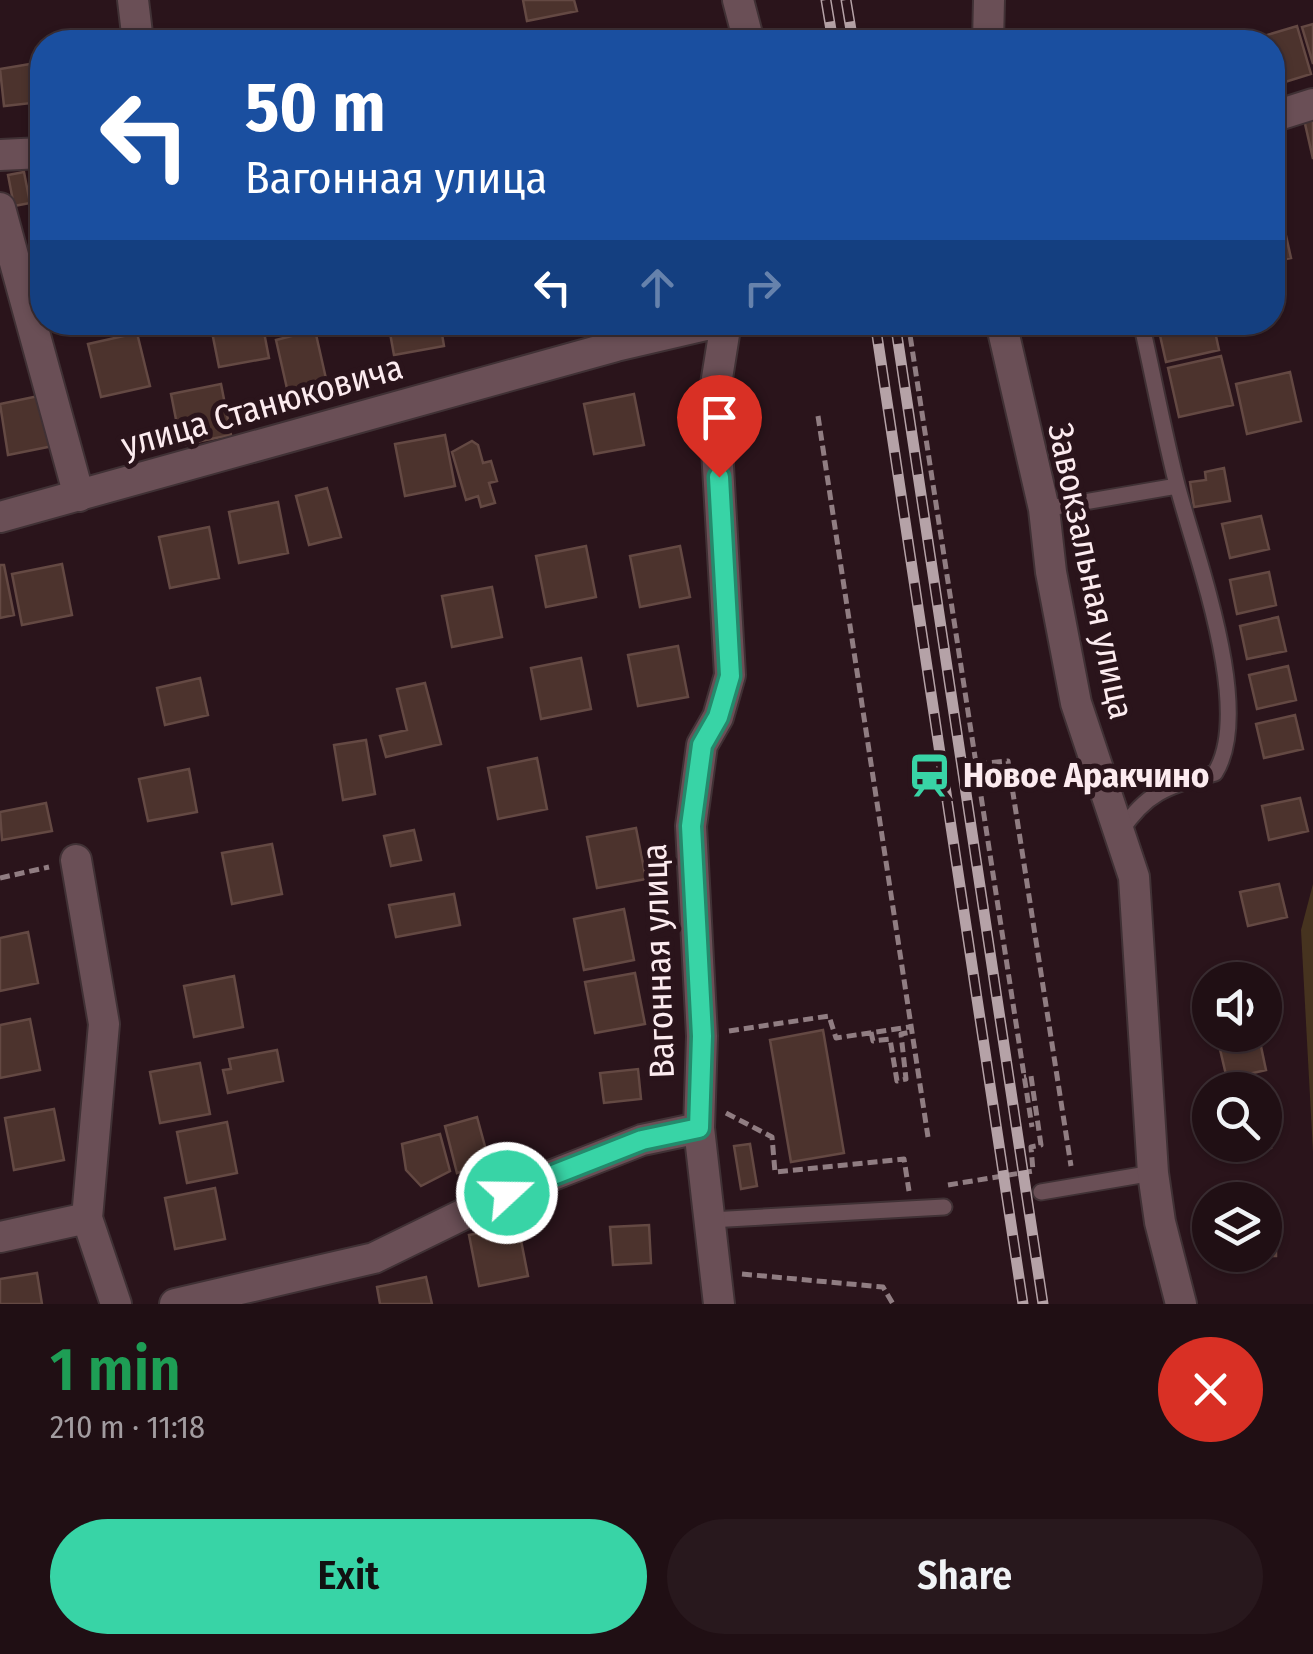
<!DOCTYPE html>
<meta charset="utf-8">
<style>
:root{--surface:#200f14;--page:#28181d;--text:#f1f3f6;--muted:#a29ca0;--line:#3d2f34;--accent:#38d4a6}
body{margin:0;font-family:"Fira Sans Condensed",sans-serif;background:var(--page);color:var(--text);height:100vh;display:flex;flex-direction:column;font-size:38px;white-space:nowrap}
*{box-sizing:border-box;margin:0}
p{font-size:32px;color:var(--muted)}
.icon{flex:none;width:55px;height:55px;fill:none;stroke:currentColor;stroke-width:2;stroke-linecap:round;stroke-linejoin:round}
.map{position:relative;height:1304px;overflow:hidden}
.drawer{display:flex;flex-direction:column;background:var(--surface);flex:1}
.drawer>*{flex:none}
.banner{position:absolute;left:30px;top:30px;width:1255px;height:305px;border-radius:40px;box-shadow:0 2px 8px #0004,0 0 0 2px var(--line);background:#1a4fa0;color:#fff;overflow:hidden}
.tools{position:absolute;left:1192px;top:962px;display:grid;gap:20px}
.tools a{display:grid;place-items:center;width:90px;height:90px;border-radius:50%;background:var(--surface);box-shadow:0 2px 8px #0004,0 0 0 2px var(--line);font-size:50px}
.pin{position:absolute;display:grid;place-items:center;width:85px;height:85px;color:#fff;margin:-102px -42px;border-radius:50% 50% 50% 0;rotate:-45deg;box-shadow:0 0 10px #0007}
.pin .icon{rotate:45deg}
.me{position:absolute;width:110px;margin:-55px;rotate:69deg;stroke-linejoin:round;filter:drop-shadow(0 0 8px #0008)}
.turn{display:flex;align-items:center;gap:35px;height:210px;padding:0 50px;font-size:45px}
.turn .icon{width:130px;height:130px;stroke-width:2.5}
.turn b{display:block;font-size:70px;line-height:85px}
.lanes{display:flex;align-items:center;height:95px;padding:0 50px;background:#0003;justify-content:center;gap:50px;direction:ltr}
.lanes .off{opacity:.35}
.round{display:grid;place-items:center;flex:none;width:105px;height:105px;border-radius:52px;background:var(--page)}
.head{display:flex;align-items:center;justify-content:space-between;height:170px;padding:0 50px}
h1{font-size:60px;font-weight:600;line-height:75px;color:#1e9e55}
.primary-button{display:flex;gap:20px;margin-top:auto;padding:20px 50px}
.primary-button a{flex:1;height:115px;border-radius:60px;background:var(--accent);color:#111;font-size:40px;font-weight:600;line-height:115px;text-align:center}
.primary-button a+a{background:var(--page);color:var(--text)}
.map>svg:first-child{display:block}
.green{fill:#46331f}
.building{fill:#4c332d;stroke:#644943;stroke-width:2.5}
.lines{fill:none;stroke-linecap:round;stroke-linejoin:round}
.service-casing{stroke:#403135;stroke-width:19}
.minor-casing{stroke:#403135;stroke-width:34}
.path{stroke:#907d82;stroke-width:5;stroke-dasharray:10 5;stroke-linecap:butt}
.service{stroke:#6a4f56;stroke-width:15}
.minor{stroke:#6a4f56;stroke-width:30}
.rail-casing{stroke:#b5a2a7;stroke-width:11}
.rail{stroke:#2a141b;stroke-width:8;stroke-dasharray:22;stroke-linecap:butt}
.route-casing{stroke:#248a6c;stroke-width:25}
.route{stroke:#38d4a6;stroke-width:18}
.labels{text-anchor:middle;stroke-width:10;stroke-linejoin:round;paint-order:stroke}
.street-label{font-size:35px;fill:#fcebef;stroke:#2a141b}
.poi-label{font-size:35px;font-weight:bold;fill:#fcebef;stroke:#2a141b;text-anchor:start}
</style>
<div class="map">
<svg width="1313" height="1304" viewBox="0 0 1313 1304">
<rect width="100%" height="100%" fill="#2a141b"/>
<path class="green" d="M1313,884V1152L1301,930Z"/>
<path class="building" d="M523,0H574L577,11L527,21Z
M1313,24V64L1302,27Z
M1297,26L1311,74L1272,86V42H1244Z
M42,62V106L32,108L31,103L4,106L0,69Z
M1313,113V159L1303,115Z
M24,172L30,203L14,206L8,175Z
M1280,209L1291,258L1272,262V211Z
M210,322H262L269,358L219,367Z
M388,322H440L444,346L394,355Z
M449,322H501V325L451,334Z
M1157,322H1213L1219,350L1166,362Z
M315,330L327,383L288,393L276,340Z
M137,333L150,386L101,397L88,344Z
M1221,356L1233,405L1179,417L1168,368Z
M1290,372L1301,421L1247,434L1236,384Z
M221,384L231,435L181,445L171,394Z
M48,394L58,445L8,455L0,404Z
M634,394L644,445L594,454L584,404Z
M445,435L455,486L405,496L395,444Z
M472,441L478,445L483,463L491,461L497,481L489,483L495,503L481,507L478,496L466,500L452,452Z
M1224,468L1230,501L1194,507L1190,482L1206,480L1205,472Z
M327,488L341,537L309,545L296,496Z
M278,502L288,553L239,563L229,512Z
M1261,516L1269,549L1230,558L1222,524Z
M209,527L219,578L170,588L159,537Z
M586,546L596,597L546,607L536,556Z
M680,546L690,597L640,607L630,556Z
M62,564L72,615L22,625L12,574Z
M0,565H4L14,615L0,618Z
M1269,572L1276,605L1237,614L1230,580Z
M492,587L502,637L452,647L442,596Z
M1278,617L1286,651L1247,659L1240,626Z
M678,646L688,697L638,706L628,655Z
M581,658L591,709L541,719L531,668Z
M1288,666L1296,700L1257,709L1249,675Z
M200,678L208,715L165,725L157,688Z
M425,683L441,744L386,757L380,736L407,730L397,689Z
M1295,715L1303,749L1264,758L1256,724Z
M366,740L375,794L343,800L334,745Z
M537,758L547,809L498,819L488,768Z
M189,769L197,812L148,821L139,779Z
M1300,798L1308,831L1269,840L1262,806Z
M46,803L52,831L2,840L0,812Z
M636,828L646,879L597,888L587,837Z
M414,830L421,860L391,866L384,836Z
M272,844L282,894L232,904L222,853Z
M1279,884L1287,917L1248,926L1240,892Z
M454,894L460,925L396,937L389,905Z
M624,909L634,960L584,970L574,919Z
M28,932L38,983L0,991V938Z
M635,973L645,1024L595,1033L585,982Z
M234,976L243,1027L194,1037L184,986Z
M30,1019L40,1070L0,1078V1025Z
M823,1030L844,1153L791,1162L770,1040Z
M1259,1037L1266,1070L1227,1079L1219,1045Z
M277,1050L283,1081L228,1093L223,1070L231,1069L229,1059Z
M200,1063L210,1114L160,1123L150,1072Z
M638,1069L641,1099L604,1103L600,1073Z
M54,1109L64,1160L14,1170L5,1118Z
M477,1117L489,1161L457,1173L445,1126Z
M1265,1121L1271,1148L1232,1157L1229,1145H1265Z
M227,1122L237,1173L187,1183L177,1132Z
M440,1134L450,1171L421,1186L406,1170L402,1144Z
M750,1144L757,1186L741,1189L734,1146Z
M215,1188L225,1239L175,1249L165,1198Z
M1265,1217H1276V1256H1243L1265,1255Z
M518,1225L528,1276L479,1286L469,1235Z
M649,1225L651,1263L613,1265L610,1227Z
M37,1273L42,1304H0V1279Z
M426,1277L432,1304H380L377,1287Z"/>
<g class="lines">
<defs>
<path id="service" d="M1044,509L1177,486
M1121,831C1148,790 1170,786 1215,773C1255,709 1194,552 1176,481C1163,429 1153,375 1141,322
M1041,1192L1153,1173
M710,1220L944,1207"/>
<path id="minor" d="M133,0L138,42
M738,0L749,42
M988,42L989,0
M1272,117L1313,104
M0,155L42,153
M0,208L79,496
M1001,322L1044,509L1051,572L1076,703L1134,877L1153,1173L1160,1222L1181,1304
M0,517L616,346L719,322
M76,860L104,1024L87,1218L116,1304
M0,1237L87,1218
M175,1304L374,1258L507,1193L642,1140L699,1128
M719,1304L699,1128L702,1036L691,826L702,745L718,717L730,675L714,397L726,322"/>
</defs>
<use href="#service" class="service-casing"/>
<use href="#minor" class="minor-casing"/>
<path class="path" d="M908,322L1032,1127
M818,416L928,1137
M977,764L1008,761L1071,1166
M0,878L49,867
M729,1031L829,1016L836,1038L909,1027
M871,1032L873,1041L890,1039L897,1081L906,1079L901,1034L912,1032
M726,1113L772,1137L775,1172L904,1159L909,1191
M948,1185L1033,1171L1031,1147L1041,1145L1031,1076L1024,1077
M742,1274L883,1287L893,1304"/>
<use href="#service" class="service"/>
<use href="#minor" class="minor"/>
<defs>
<path id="rail" d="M826,0L833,42
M846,0L853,42
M875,322L1023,1304
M895,322L1043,1304"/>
</defs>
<use href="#rail" class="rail-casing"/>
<use href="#rail" class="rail"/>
</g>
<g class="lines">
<defs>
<path id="route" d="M507,1193L642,1140L699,1128L702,1036L691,826L702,745L718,717L730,676L719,477"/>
</defs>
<use href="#route" class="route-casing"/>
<use href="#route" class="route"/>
</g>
<defs>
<symbol id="station-bare" viewBox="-9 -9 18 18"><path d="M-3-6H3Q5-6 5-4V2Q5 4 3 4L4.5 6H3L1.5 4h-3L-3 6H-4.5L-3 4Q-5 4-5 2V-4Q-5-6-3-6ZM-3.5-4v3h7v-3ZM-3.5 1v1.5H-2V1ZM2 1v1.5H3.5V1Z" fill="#38d4a6" stroke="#2a141b" stroke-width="2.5" paint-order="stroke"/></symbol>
</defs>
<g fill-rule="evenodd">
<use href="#station-bare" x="898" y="744" width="63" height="63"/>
</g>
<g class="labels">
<g class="street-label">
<text transform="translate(262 406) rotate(-16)" y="12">улица Станюковича</text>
<text transform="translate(1091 571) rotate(78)" y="12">Завокзальная улица</text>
<text transform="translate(658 961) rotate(-92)" y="12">Вагонная улица</text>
</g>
<g class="poi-label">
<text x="963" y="787">Новое Аракчино</text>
</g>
</g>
</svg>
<div class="tools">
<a><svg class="icon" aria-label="sound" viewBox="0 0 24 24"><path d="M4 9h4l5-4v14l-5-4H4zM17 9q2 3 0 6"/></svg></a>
<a><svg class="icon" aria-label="search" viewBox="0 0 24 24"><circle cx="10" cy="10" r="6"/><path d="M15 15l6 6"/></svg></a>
<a><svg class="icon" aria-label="layers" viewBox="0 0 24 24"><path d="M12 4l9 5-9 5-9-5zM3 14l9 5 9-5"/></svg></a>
</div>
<div class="pin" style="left:719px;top:477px;background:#d93025"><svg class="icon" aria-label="arrive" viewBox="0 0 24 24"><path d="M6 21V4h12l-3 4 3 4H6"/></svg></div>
<svg class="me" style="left:507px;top:1193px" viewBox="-20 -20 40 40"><circle r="17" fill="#38d4a6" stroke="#fff" stroke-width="3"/><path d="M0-11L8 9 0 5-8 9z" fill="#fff"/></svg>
<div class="banner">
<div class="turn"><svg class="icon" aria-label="left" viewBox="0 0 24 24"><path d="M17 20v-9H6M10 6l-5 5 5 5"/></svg><div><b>50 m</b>Вагонная улица</div></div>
<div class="lanes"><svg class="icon" aria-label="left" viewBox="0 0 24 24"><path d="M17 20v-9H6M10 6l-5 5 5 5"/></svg><svg class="icon off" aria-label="ahead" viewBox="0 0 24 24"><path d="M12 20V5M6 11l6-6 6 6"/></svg><svg class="icon off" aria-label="right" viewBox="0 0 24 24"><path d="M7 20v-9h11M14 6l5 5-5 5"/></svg></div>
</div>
</div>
<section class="drawer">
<div class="head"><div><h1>1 min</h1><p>210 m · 11:18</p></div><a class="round" style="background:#d93025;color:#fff"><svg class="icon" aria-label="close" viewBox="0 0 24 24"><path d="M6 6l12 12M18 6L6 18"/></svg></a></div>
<div class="primary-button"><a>Exit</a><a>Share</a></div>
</section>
